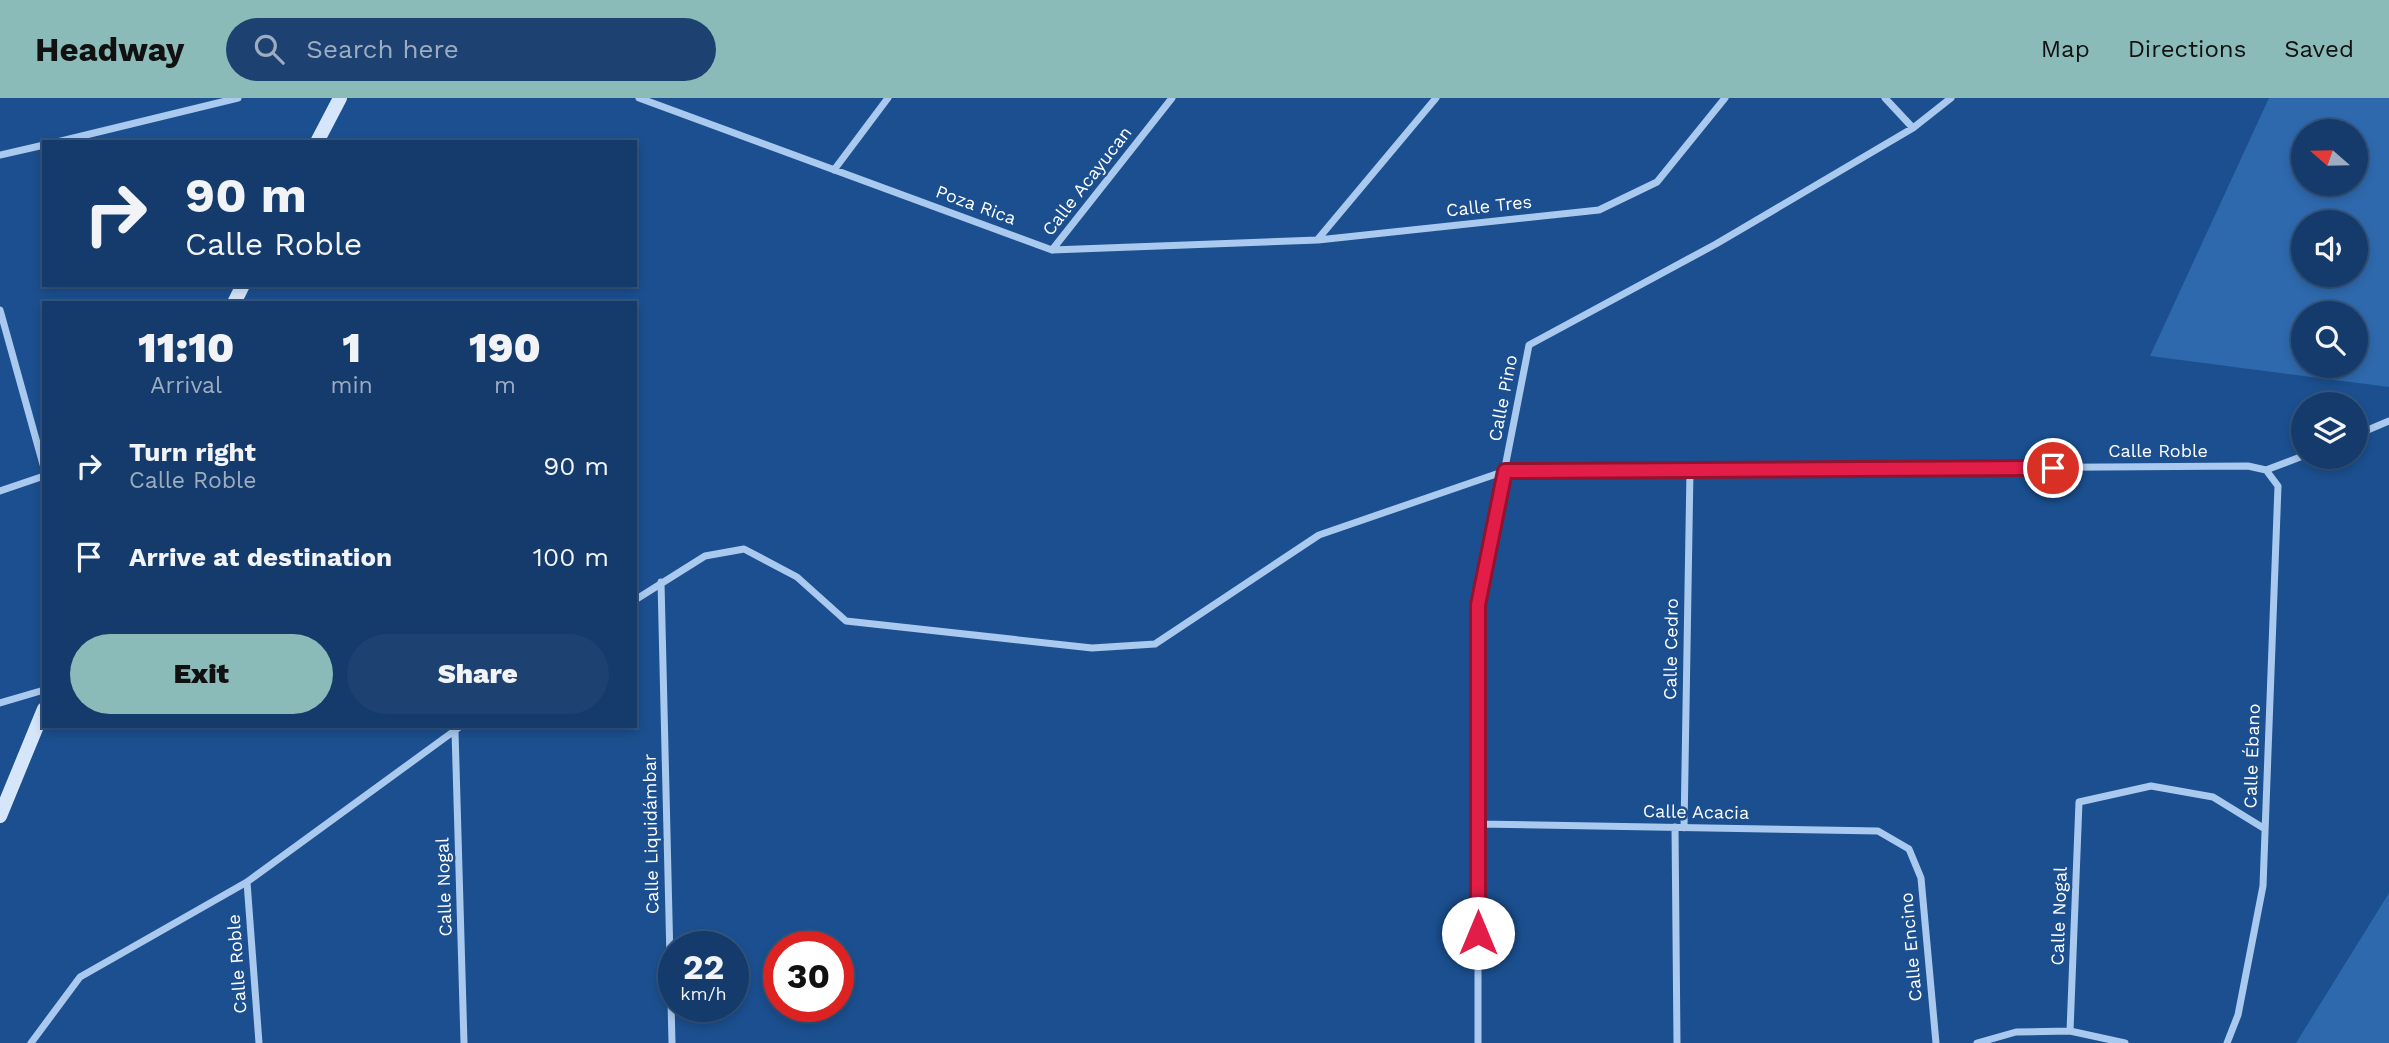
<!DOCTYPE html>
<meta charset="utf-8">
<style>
:root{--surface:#143b6b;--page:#1d4271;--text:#f1f3f6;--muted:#9dadc1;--line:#33557e;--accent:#8bbbb9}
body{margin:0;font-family:"Work Sans",sans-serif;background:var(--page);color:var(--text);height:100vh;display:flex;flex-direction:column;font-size:26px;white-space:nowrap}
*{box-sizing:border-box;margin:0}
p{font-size:23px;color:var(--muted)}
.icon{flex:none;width:38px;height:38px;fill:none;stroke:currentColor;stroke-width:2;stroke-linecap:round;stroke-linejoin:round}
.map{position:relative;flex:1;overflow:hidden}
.sheet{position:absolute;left:42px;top:203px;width:595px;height:427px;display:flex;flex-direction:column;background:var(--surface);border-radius:0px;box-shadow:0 4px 10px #0003,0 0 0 2px var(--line)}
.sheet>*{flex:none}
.guide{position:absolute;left:42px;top:42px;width:595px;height:147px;border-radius:0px;box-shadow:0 4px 10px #0003,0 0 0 2px var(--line);background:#143b6b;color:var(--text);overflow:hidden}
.needle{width:46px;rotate:290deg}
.tools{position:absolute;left:2291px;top:21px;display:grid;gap:14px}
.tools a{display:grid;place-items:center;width:77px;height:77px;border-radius:50%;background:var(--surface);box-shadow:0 4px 10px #0003,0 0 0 2px var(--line);font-size:35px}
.speed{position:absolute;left:658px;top:833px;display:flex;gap:14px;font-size:35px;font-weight:700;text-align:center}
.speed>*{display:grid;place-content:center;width:91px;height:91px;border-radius:50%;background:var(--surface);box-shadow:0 4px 10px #0003,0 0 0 2px var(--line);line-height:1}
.speed small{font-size:18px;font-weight:400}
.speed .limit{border:10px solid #d22;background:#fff;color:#111}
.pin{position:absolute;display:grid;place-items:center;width:60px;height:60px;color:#fff;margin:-30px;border:4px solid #fff;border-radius:50%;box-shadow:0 2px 7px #0007}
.me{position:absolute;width:77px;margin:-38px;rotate:0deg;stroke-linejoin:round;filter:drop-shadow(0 0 5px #0008)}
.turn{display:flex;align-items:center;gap:24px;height:147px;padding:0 28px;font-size:32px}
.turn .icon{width:91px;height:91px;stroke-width:2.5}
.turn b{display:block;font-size:49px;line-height:60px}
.eta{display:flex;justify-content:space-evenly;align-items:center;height:119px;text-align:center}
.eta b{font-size:42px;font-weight:800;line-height:49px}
.action{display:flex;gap:14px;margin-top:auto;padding:14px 28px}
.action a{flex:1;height:80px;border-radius:42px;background:var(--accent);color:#111;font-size:28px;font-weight:800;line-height:80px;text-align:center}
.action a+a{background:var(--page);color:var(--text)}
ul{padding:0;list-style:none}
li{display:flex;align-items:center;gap:21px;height:91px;padding:0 28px}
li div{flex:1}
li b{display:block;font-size:26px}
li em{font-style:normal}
header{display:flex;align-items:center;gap:42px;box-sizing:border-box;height:98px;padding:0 35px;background:var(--accent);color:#111}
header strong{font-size:33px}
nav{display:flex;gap:38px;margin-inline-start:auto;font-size:24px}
.search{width:490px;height:63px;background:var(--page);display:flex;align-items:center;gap:18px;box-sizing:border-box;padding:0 24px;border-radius:38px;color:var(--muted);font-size:26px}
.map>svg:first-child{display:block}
.green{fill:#2e69ad;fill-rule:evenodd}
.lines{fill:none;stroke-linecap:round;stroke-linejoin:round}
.street{stroke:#a9c9ee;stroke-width:7}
.secondary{stroke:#d6e6fa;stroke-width:14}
.route-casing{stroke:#92132f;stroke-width:18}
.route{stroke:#e11d48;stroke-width:12}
.labels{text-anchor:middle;stroke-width:5;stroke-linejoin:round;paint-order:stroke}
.street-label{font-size:18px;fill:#fff;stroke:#1b4f8f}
</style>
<header>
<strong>Headway</strong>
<div class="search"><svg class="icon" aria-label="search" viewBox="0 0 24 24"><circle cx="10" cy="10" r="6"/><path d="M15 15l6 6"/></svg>Search here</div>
<nav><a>Map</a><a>Directions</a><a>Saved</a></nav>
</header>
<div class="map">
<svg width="2389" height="945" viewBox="0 0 2389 945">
<rect width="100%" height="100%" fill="#1b4f8f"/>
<path class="green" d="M2269,0H2389V289L2150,258ZM2303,33H2356V86H2303ZM2303,124H2356V177H2303ZM2303,215H2356V268H2303Z
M2389,795V945H2296Z"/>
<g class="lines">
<path class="street" d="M639,0L1052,152L1318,142L1599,112L1657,84L1725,0
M1885,0L1913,30
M57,44L238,0
M0,57L44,47
M834,72L888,0
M1318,141L1436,0
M1052,152L1172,0
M0,212L44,370
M2356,337L2389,323
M0,393L44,378
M661,484L672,945
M635,502L705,458L744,451L797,479L846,523L1092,550L1155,546L1319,437L1505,373L2248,368L2266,372L2303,358
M0,605L44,592
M455,633L464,945
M1478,726L1878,733L1909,751L1921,780L1936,945
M1675,729L1677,945
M1684,730L1690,372
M247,784L259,945
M2070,933L2079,704L2151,688L2213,699L2265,731
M31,945L80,879L247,784L461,628
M1478,945V507L1529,247L1716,146L1913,30L1951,0
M1977,945L2016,934L2070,933L2125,945
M2227,945L2238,917L2263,788L2278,388L2266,372"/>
<path class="secondary" d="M317,44L340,0
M234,205L243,187
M0,718L44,611"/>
</g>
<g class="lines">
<defs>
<path id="route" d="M1478,835V507L1505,373L2053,370"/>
</defs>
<use href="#route" class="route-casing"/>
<use href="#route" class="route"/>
</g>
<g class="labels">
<g class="street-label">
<text transform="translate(1087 83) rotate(-52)" y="6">Calle Acayucan</text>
<text transform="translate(976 107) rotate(20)" y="6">Poza Rica</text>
<text transform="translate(1489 108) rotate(-6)" y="6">Calle Tres</text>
<text transform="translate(1503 300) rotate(-79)" y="6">Calle Pino</text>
<text x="2158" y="359">Calle Roble</text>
<text transform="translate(1671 551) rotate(-89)" y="6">Calle Cedro</text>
<text transform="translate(2252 658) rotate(-88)" y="6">Calle Ébano</text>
<text transform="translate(1696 714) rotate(1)" y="6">Calle Acacia</text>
<text transform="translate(651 736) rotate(-91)" y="6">Calle Liquidámbar</text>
<text transform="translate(444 789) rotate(-92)" y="6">Calle Nogal</text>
<text transform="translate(2059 818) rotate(-88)" y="6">Calle Nogal</text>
<text transform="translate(1911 849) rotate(-95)" y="6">Calle Encino</text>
<text transform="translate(237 866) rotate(-94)" y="6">Calle Roble</text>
</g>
</g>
</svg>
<div class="tools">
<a><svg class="needle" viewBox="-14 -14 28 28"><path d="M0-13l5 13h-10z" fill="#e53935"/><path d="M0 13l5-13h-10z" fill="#9dadc1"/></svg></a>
<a><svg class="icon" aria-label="sound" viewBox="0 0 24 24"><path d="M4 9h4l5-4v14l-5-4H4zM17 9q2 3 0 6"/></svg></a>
<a><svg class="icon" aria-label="search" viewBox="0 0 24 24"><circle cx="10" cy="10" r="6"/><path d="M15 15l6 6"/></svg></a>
<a><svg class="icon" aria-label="layers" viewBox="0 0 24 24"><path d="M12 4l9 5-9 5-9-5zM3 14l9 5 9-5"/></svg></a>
</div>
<div class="speed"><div>22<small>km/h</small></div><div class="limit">30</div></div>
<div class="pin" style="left:2053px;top:370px;background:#d93025"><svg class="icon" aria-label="arrive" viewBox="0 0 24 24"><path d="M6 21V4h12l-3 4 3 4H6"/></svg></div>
<svg class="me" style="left:1478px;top:835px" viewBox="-20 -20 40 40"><circle r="19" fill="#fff"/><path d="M0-13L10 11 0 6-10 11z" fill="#e11d48"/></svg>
<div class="guide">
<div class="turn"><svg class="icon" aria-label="right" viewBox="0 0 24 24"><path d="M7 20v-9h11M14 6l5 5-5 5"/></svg><div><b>90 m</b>Calle Roble</div></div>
</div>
<section class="sheet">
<div class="eta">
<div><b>11:10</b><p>Arrival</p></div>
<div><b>1</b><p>min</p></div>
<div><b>190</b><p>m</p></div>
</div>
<ul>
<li><svg class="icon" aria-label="right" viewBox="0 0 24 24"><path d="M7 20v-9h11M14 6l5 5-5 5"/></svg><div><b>Turn right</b><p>Calle Roble</p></div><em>90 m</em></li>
<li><svg class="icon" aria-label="arrive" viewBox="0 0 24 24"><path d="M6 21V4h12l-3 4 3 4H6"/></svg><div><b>Arrive at destination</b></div><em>100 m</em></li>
</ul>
<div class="action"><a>Exit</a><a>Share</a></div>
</section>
</div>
